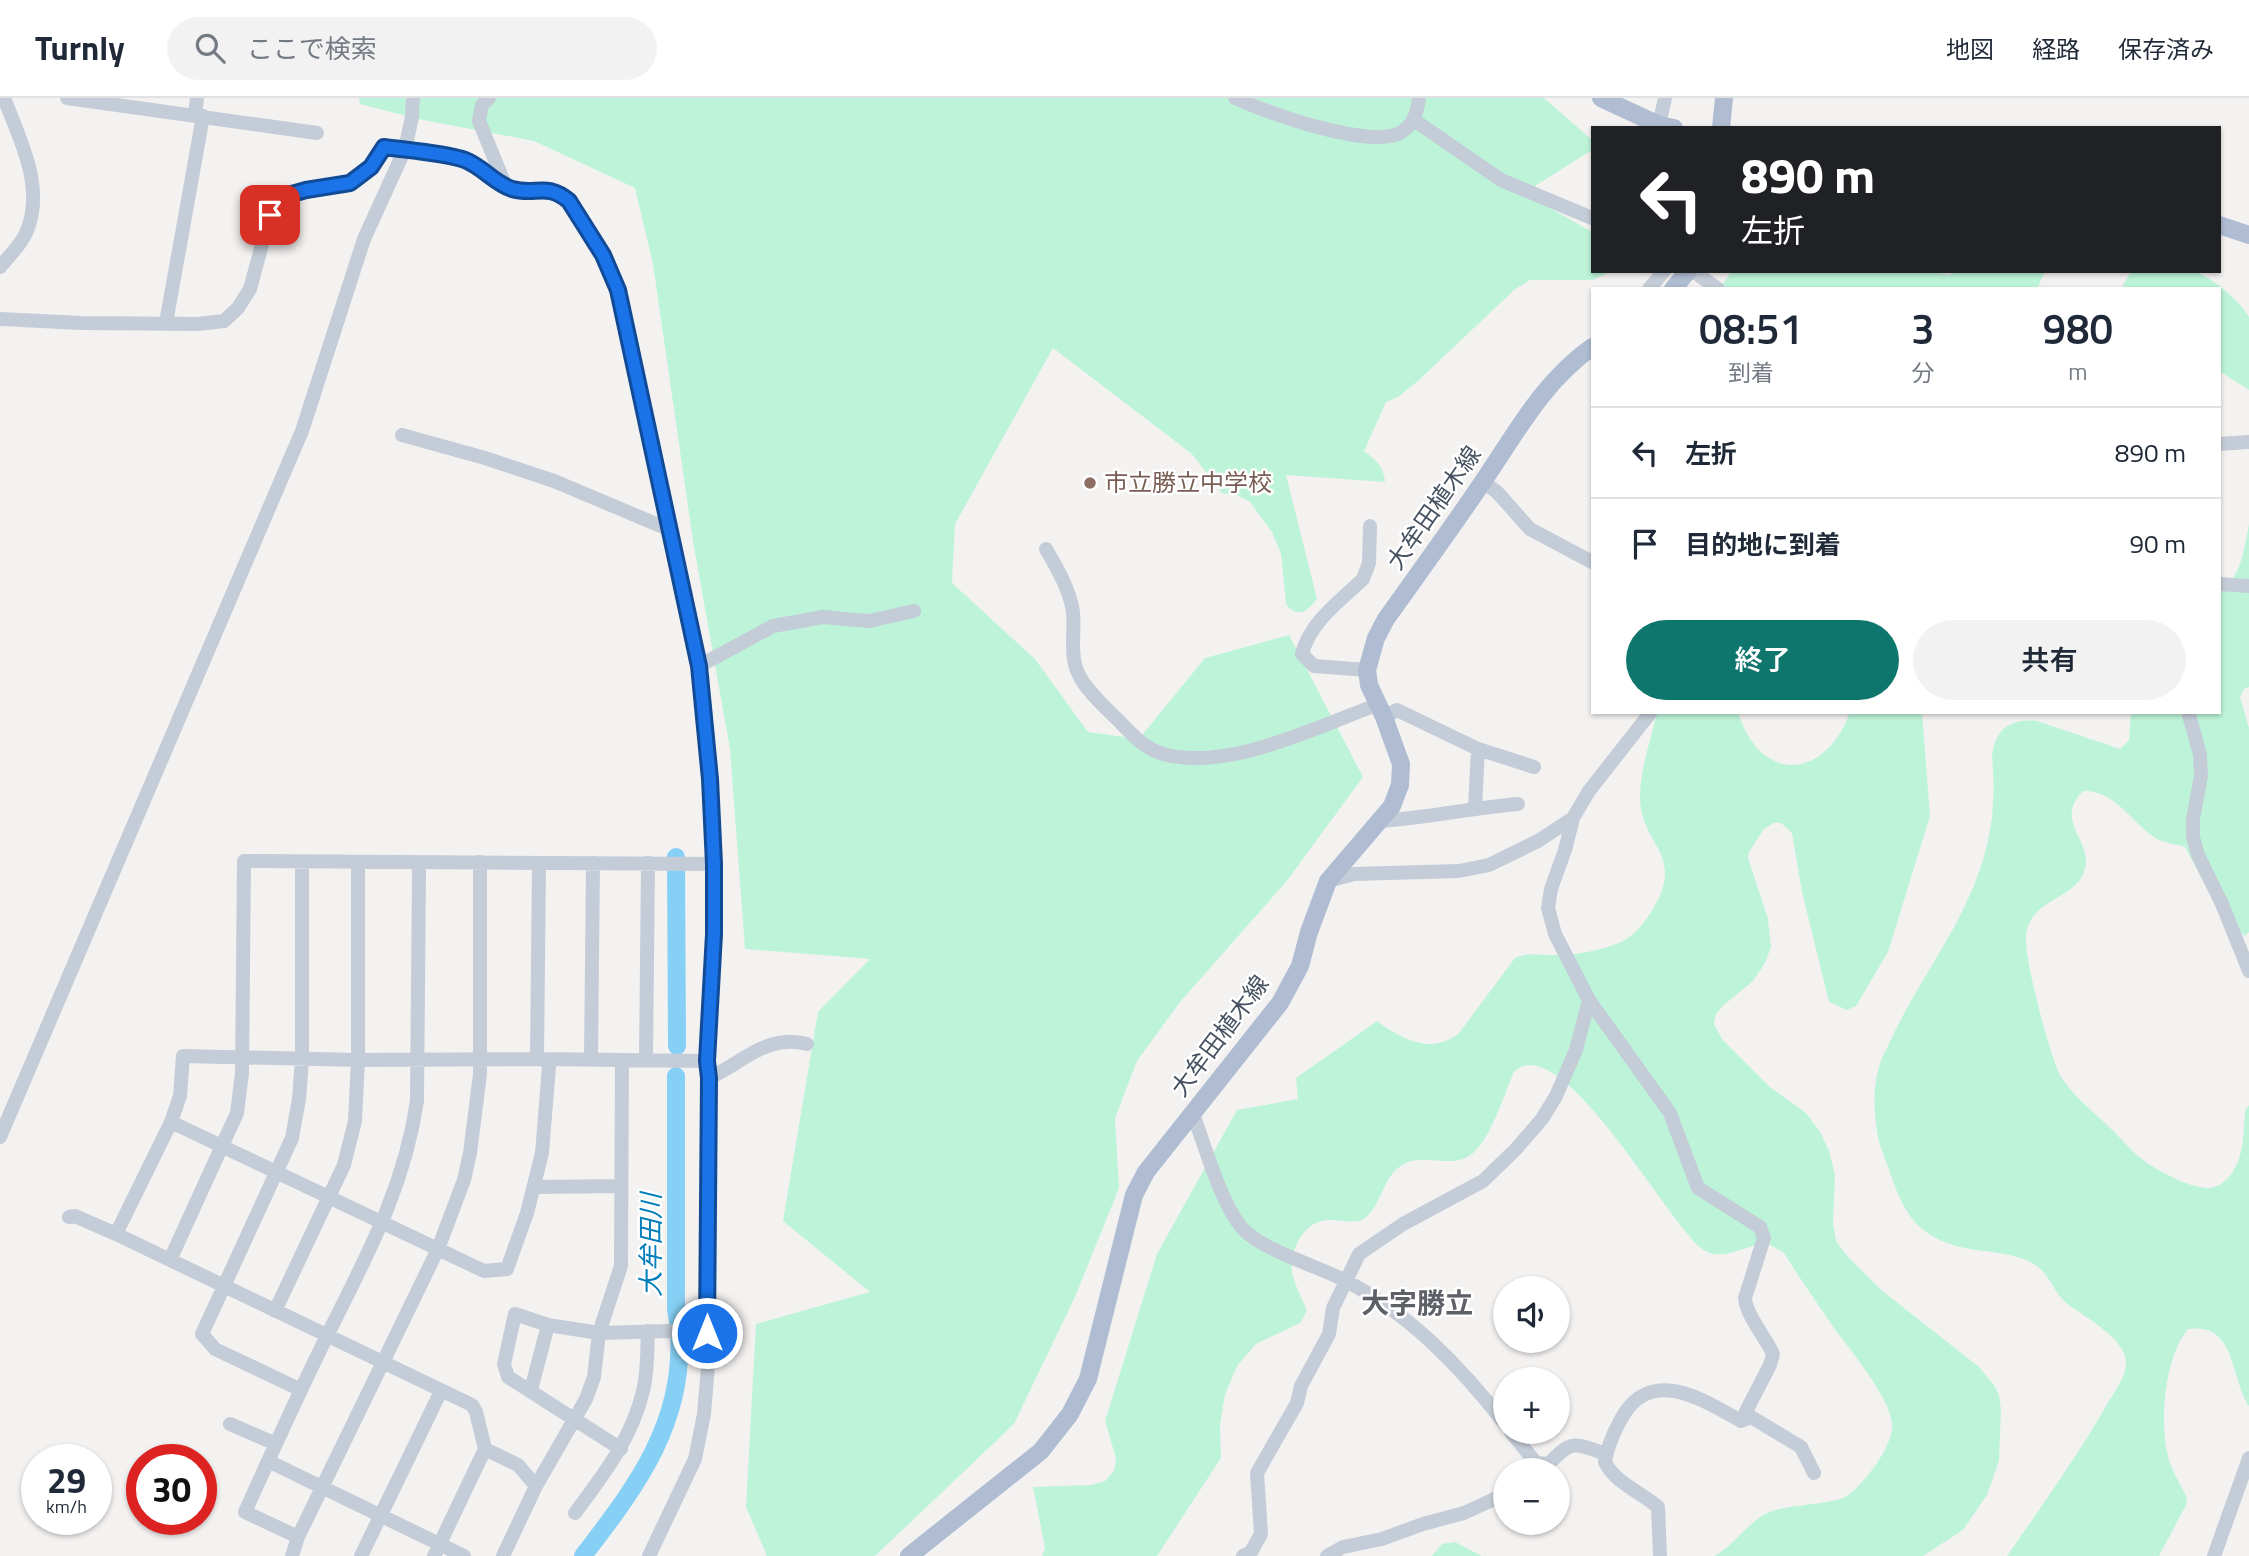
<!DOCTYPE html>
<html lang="ja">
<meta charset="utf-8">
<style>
:root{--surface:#fff;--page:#f2f2f3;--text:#1f2937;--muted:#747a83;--line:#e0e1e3;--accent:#0f766e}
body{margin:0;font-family:"Titillium Web","Noto Sans JP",sans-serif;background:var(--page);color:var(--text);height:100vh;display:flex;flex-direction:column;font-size:26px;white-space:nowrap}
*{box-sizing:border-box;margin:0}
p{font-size:23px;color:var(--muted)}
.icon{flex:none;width:38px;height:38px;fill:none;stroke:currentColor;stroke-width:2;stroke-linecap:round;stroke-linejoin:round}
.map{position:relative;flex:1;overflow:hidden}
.details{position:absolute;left:1591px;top:189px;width:630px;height:427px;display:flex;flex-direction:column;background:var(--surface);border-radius:0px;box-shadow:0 2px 5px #0004}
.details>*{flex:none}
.guide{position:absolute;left:1591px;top:28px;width:630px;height:147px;border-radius:0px;box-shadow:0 2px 5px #0004;background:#202124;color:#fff;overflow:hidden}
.controls{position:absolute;left:1493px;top:1178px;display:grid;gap:14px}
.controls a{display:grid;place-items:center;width:77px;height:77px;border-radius:50%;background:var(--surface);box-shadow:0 2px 5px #0004;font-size:35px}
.speed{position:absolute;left:21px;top:1346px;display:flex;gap:14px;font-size:35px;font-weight:700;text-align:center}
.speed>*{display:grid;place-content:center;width:91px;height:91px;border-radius:50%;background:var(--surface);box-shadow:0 2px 5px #0004;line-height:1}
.speed small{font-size:18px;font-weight:400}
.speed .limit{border:10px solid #d22;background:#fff;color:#111}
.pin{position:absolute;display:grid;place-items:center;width:60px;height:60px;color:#fff;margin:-30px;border-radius:14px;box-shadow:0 4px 10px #0006}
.me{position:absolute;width:77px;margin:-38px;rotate:0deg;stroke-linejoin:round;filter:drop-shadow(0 0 5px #0008)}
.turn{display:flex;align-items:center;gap:24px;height:147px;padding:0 35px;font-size:32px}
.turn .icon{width:91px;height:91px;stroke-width:2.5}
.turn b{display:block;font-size:49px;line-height:60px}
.eta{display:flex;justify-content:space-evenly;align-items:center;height:119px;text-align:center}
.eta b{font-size:42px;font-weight:600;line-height:49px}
.button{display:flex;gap:14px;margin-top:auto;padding:14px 35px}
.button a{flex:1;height:80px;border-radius:42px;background:var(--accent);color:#fff;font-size:28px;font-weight:600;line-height:80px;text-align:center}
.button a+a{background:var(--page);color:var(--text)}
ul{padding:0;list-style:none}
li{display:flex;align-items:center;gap:21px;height:91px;padding:0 35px;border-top:2px solid var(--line)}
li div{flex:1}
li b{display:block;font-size:26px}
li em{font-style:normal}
header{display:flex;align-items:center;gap:42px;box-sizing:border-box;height:98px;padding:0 35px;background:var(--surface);border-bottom:2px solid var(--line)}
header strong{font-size:33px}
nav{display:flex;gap:38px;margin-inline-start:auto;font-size:24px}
.search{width:490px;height:63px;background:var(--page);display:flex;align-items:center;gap:18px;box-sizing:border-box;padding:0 24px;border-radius:38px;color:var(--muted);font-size:26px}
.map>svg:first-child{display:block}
.green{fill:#bdf4d9}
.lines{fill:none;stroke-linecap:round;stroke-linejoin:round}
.river{stroke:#86d0f5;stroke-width:18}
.minor{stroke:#c4ccd7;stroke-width:14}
.major{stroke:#afbcd2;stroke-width:18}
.route-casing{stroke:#114b97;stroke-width:18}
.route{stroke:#1a73e8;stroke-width:12}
.education-dot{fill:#8d6e63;stroke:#fff;stroke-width:2.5}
.labels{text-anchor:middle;stroke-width:5;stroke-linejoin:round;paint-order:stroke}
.education-label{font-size:24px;fill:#785e54;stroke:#fff;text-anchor:start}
.street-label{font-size:24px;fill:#475261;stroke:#fff}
.water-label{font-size:26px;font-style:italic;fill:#007dbb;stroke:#fff}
.quarter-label{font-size:28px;font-weight:bold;fill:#5d6067;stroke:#fff}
</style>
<header>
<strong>Turnly</strong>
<div class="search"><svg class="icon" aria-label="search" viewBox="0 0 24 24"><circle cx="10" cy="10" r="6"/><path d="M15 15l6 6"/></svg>ここで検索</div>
<nav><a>地図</a><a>経路</a><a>保存済み</a></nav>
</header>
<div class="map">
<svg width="2249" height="1458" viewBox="0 0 2249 1458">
<rect width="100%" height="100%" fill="#f4f2f1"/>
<path class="green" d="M359,0H1544L1592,42V52L1524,95L1592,134V173H1611L1593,182H1530L1514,192L1419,282L1398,299L1386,304L1364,353C1376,362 1384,369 1385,384L1286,377L1317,501C1308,513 1297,521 1286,506L1281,456L1272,434L1250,404L1237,397L1222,395L1192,356L1053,250L955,426L952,485L1035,561L1088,634L1139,641L1205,560L1289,537L1363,679L1286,784L1180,904L1137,963L1115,1020L1119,1090L1075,1199L1014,1326L875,1458H767L746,1409L756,1226L870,1194L783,1123L818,914L870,861L745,851L730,651L693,443L653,166L635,90L534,43L418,21L360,6Z
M1731,173H1923L1950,177L1954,173H2045L2037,191H1720Z
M2131,173C2147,173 2180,170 2193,173C2211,178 2240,203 2249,219V292L2219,273V191H2121Z
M2249,426V589L2244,591L2240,599L2249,630V834L2245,838L2221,816L2185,749C2176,746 2165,745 2157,741C2132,726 2115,691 2083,693C2053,723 2093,742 2085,771C2077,803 2028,799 2026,840C2024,860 2051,962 2061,979C2073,997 2090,1011 2105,1025C2117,1036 2127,1048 2139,1059C2154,1071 2187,1089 2206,1090C2214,1091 2224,1085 2229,1079C2245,1059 2243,1036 2245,1013L2249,1007V1308C2230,1279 2236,1224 2188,1231C2165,1258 2160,1320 2167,1354C2170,1369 2179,1385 2187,1399L2186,1407L2159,1458H2007C2041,1409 2076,1360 2106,1308C2113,1296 2126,1279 2126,1265C2126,1239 2081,1218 2064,1203C2051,1190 2048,1172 2030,1164C2006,1152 1978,1155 1953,1147C1913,1134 1903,1111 1890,1075C1886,1063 1881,1051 1878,1040C1874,1016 1872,989 1880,966C1883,956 1889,947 1893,937C1915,891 1946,849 1967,803C1990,755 1997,711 1992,659C1995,631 2010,620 2037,623L2120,651L2129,642L2131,614H2219V493C2242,480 2244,450 2249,426Z
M1657,614H1738C1760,686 1825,683 1850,614H1922L1930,718L1888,854L1856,908L1847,912L1829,904L1802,794L1792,735L1781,725H1774L1764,731L1749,754L1748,760L1768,821L1771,849L1765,865L1753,883L1725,906L1716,916L1714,926L1722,941L1770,989L1806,1015L1820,1034L1829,1053L1835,1077L1833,1125L1836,1143L1849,1160L1880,1191L1979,1269L1994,1287L1999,1297L2001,1312L1999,1363L1987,1397L1963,1432L1923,1458H1714C1736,1447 1749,1421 1772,1413C1790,1407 1831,1406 1845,1399C1863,1388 1895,1346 1892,1325C1889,1298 1850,1252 1834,1230C1817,1205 1800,1181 1784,1155L1767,1145C1747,1146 1725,1164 1705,1153C1672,1134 1561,927 1514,974C1504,996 1490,1045 1469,1058C1451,1070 1426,1056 1406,1065C1383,1075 1383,1106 1365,1120C1357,1127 1338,1121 1328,1122C1304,1123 1290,1151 1292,1173C1294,1186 1302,1200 1307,1213L1300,1225L1256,1246L1237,1268L1225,1296L1220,1327L1221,1360L1157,1458H1042L1045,1450L1033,1389L1091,1387L1105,1383L1114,1373L1116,1360L1105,1323L1157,1156L1237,1012L1298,1001L1296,980L1377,923C1402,942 1433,957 1459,935L1515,860C1529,853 1543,858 1557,857C1577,857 1603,852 1621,844C1634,838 1643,826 1651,814C1688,756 1640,748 1640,699C1640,671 1651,642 1657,614Z
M1455,1444L1482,1458H1432L1442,1446Z"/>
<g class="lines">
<path class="river" d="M676,759L677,948
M583,1458C629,1398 675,1339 679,1261C680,1244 680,1229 676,1212V978"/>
<path class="minor" d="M67,0L317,35
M489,0L482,7L479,23L506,89
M1235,0C1265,14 1376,54 1403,33C1415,24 1417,14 1419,0
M195,17L197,0
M1414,22L1501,82L1592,120
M1659,27L1665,0
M0,169C9,158 20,148 26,135C46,90 20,42 4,0
M1693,173L1718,191
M1649,191L1664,173
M0,221L81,225L197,226L224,223L238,210L250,191L270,117L285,98L306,92L350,85L371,69L384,49C406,52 449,55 468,64C483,70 494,84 509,90C524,96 542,87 557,93C578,102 610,170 618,193L668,431L693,533L705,610L714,766V837L707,963L709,980L708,1268L704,1316L695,1361L649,1458
M166,225L203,18
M402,337L485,360L554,383L668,431
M2219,346L2249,344
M1483,384L1497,394L1530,431L1592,464
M1046,451C1057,470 1070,492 1073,514C1075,535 1069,558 1079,577C1085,591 1106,610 1117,621C1131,635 1143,650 1163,656C1229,674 1315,629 1377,607
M2219,486L2249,488
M699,568L773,528L823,519L869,523L914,513
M1367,572L1314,568L1302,556C1310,524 1340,503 1363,481L1369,465L1370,428
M1651,614L1589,693L1573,720L1565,752L1551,791L1548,810L1555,836L1589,902L1670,1015L1698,1090L1760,1129L1764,1140L1745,1200C1746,1217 1766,1240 1773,1256L1770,1267L1741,1323
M2188,614L2200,656L2201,678L2193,721V739L2198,757L2222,806L2249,873
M1384,619L1397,612L1478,651L1534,669
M1475,710L1478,651
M1380,723C1427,720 1471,710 1518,706
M539,765L537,961L707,963
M1328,783L1354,776L1459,773L1489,767L1538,743L1573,720
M591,962L593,765
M646,962L648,765
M709,980C742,965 768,935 807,946
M1193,1016C1205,1048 1222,1109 1244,1132C1265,1153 1317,1168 1344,1182C1409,1215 1461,1269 1505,1326
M171,1024L484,1173L507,1171L527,1115L542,1055L549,968L545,962
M0,1039L302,333L364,141L405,51L412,19L413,0
M534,1089L621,1088
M69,1119L75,1118L116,1136
M170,1162L237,1015L242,975L244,763L714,766
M275,1213L344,1067L355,1023L358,962V764
M301,1292L215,1251L202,1236L292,1040L299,1001L302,961V764
M531,1292L548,1227
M1741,1323L1751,1319L1801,1349L1814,1375
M230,1326L276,1346
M1511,1334L1536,1365L1549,1366
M485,1351L518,1367L536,1388
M621,1351L508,1279L504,1266L515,1216L548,1227L599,1235L669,1233L707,1235
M268,1363L464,1458
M1542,1372C1572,1344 1567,1342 1606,1356
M575,1415C604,1376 632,1340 643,1293C648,1274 647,1253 648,1233
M298,1439L245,1414C272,1354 299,1294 328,1236C367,1157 404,1091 417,1003L419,772L416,764
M292,1458L298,1439L438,1151L464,1082L470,1055L480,976V764
M361,1458L441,1293
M434,1458L485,1351L476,1314L472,1307L116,1136L171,1024L180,998L183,958L358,962L537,961
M503,1458L536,1388L586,1301L594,1279L599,1235L621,1168L622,963
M1243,1458L1251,1454L1261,1436L1257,1375L1297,1305L1301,1288L1329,1236L1333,1210L1359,1156L1403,1126L1483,1083L1515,1052L1542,1021L1556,998L1576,952L1589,902
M1327,1458L1343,1449L1382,1441L1423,1426L1464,1415L1505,1396
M1660,1458L1658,1409C1641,1394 1615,1385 1605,1364C1607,1349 1613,1336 1620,1323C1649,1267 1700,1300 1741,1323
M2214,1458L2249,1360"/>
<path class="major" d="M1601,0L1659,27L1674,30
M1721,30L1724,0
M2219,127L2249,137
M1673,191L1688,173
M909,1458L1041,1353L1070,1316L1088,1281L1134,1097L1146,1074L1280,905L1300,868L1309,834L1328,783L1392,708L1400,687L1401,666L1384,619L1369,587L1367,572L1376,540L1386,521C1418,476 1451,431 1482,385C1517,334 1541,286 1592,249"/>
</g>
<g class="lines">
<defs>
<path id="route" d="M270,117L285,98L306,92L350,85L371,69L384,49C406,52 446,55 465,62C483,69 494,85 512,91C536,98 546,84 569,103L603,157L618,192L699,568L710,681L714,766V836L707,963L709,980L707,1235"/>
</defs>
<use href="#route" class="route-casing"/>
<use href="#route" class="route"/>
</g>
<circle class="education-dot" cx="1090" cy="385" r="7"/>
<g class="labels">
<g class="education-label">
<text x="1104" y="393">市立勝立中学校</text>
</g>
<g class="street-label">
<text transform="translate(1434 410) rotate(-55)" y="8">大牟田植木線</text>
<text transform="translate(1220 938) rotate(-53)" y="8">大牟田植木線</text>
</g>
<g class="water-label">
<text transform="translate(651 1147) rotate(-90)" y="9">大牟田川</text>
</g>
<g class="quarter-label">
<text x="1417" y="1215">大字勝立</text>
</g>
</g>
</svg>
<div class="controls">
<a><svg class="icon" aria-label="sound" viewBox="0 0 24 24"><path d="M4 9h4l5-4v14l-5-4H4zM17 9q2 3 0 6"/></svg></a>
<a>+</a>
<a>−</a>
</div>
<div class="speed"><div>29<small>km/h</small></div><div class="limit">30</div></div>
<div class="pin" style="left:270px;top:117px;background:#d93025"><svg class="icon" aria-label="arrive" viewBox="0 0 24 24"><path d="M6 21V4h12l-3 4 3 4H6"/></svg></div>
<svg class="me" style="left:707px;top:1235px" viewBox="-20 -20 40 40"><circle r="17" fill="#1a73e8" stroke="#fff" stroke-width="3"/><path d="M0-11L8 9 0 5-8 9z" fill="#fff"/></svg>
<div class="guide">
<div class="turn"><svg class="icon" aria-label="left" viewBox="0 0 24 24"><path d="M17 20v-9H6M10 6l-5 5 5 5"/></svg><div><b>890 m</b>左折</div></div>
</div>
<section class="details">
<div class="eta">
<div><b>08:51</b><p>到着</p></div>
<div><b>3</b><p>分</p></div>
<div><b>980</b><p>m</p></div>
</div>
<ul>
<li><svg class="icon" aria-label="left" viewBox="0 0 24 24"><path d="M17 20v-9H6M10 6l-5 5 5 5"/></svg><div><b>左折</b></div><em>890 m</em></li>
<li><svg class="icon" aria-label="arrive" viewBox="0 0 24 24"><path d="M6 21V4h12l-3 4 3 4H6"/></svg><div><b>目的地に到着</b></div><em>90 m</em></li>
</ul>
<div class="button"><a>終了</a><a>共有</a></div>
</section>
</div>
